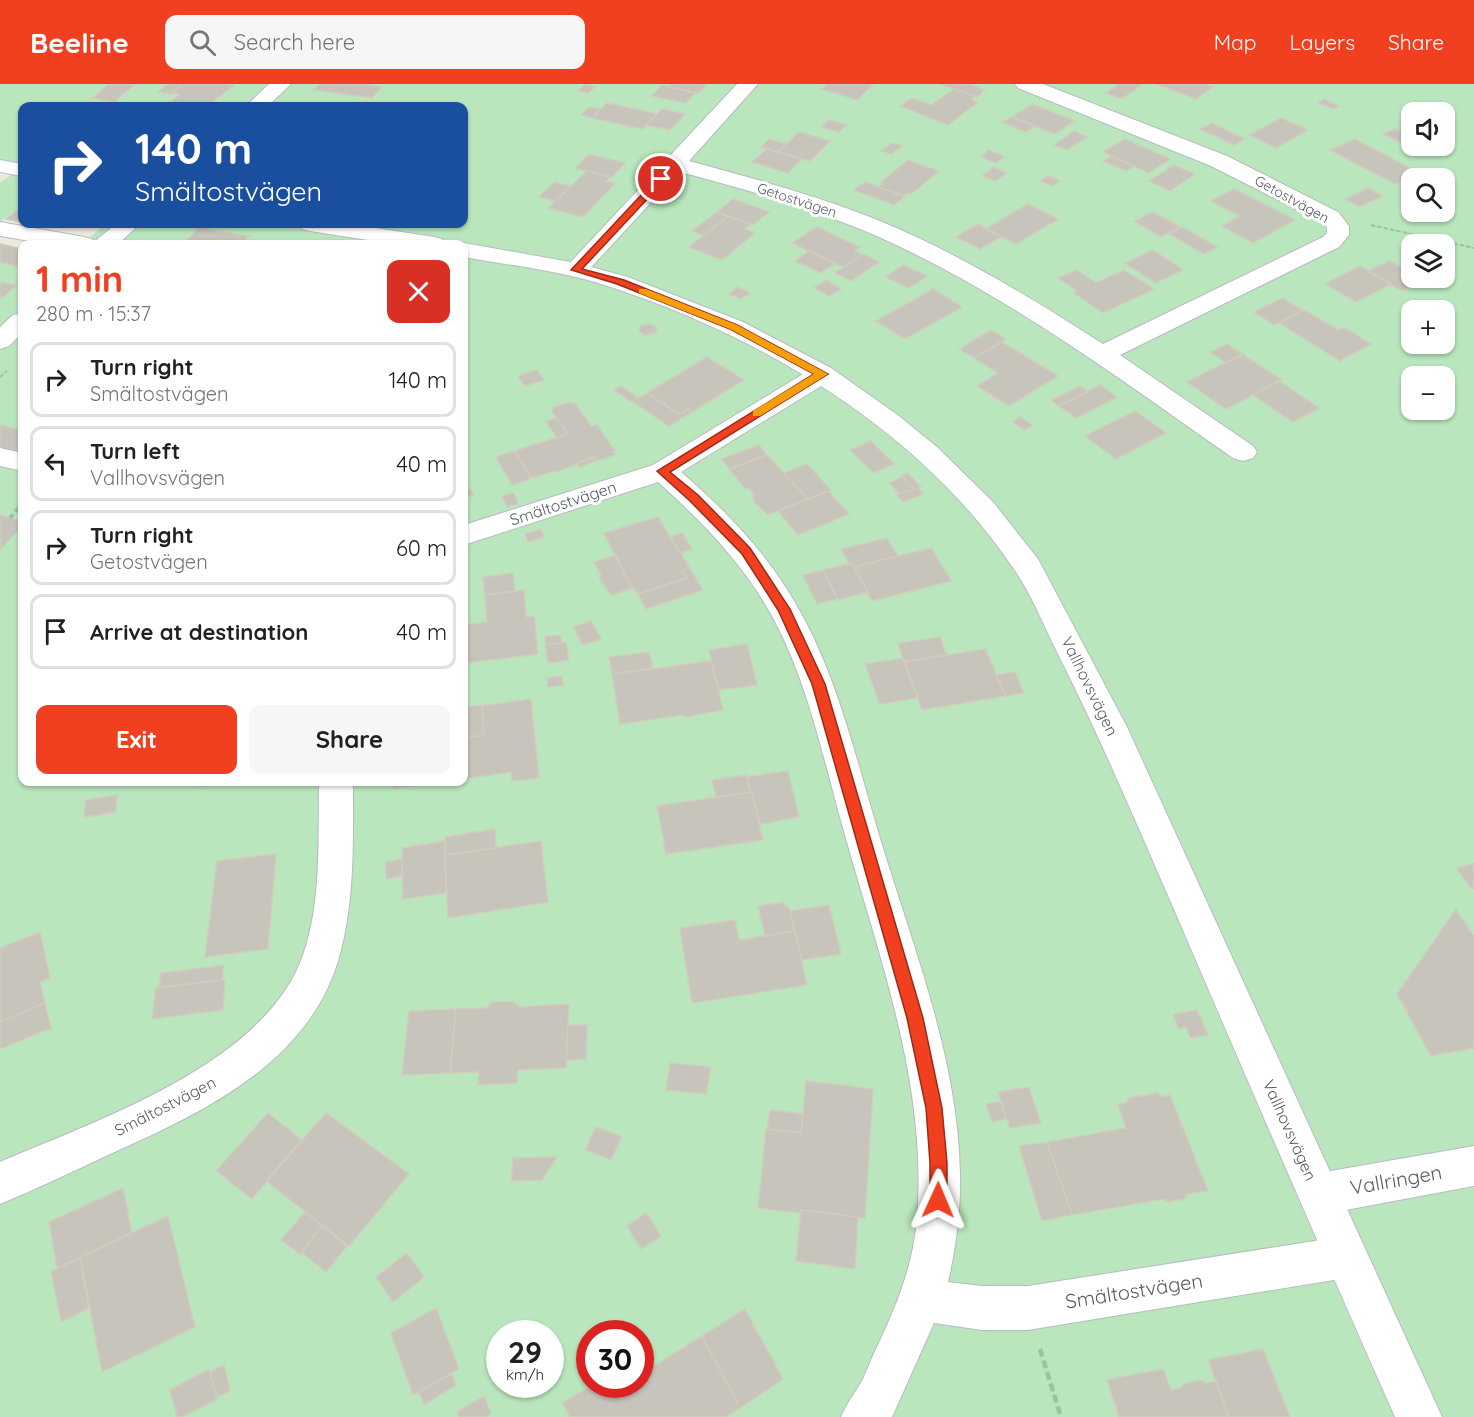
<!DOCTYPE html>
<meta charset="utf-8">
<style>
:root{--surface:#fff;--page:#f6f6f6;--text:#202124;--muted:#757577;--line:#e0e0e0;--accent:#f14020}
body{margin:0;font-family:Quicksand,sans-serif;background:var(--page);color:var(--text);height:100vh;display:flex;flex-direction:column;font-size:22px;white-space:nowrap}
*{box-sizing:border-box;margin:0}
p{font-size:20px;color:var(--muted)}
.icon{flex:none;width:33px;height:33px;fill:none;stroke:currentColor;stroke-width:2;stroke-linecap:round;stroke-linejoin:round}
.map{position:relative;flex:1;overflow:hidden}
.sheet{position:absolute;left:18px;top:156px;width:450px;height:546px;display:flex;flex-direction:column;background:var(--surface);border-radius:12px;box-shadow:0 2px 4px #0004}
.sheet>*{flex:none}
.banner{position:absolute;left:18px;top:18px;width:450px;height:126px;border-radius:12px;box-shadow:0 2px 4px #0004;background:#1a4fa0;color:#fff;overflow:hidden}
.controls{position:absolute;left:1401px;top:18px;display:grid;gap:12px}
.controls a{display:grid;place-items:center;width:54px;height:54px;border-radius:12px;background:var(--surface);box-shadow:0 2px 4px #0004;font-size:30px}
.speed{position:absolute;left:486px;top:1236px;display:flex;gap:12px;font-size:30px;font-weight:700;text-align:center}
.speed>*{display:grid;place-content:center;width:78px;height:78px;border-radius:50%;background:var(--surface);box-shadow:0 2px 4px #0004;line-height:1}
.speed small{font-size:15px;font-weight:400}
.speed .limit{border:9px solid #d22;background:#fff;color:#111}
.pin{position:absolute;display:grid;place-items:center;width:51px;height:51px;color:#fff;margin:-26px;border:3px solid #fff;border-radius:50%;box-shadow:0 2px 6px #0007}
.me{position:absolute;width:66px;margin:-33px;rotate:1deg;stroke-linejoin:round;filter:drop-shadow(0 0 4px #0008)}
.turn{display:flex;align-items:center;gap:21px;height:126px;padding:0 18px;font-size:27px}
.turn .icon{width:78px;height:78px;stroke-width:2.5}
.turn b{display:block;font-size:42px;line-height:51px}
.round{display:grid;place-items:center;flex:none;width:63px;height:63px;border-radius:12px;background:var(--page)}
.summary{display:flex;align-items:center;justify-content:space-between;height:102px;padding:0 18px}
h1{font-size:36px;font-weight:700;line-height:45px;color:var(--accent)}
.primary-button{display:flex;gap:12px;margin-top:auto;padding:12px 18px}
.primary-button a{flex:1;height:69px;border-radius:12px;background:var(--accent);color:#fff;font-size:24px;font-weight:700;line-height:69px;text-align:center}
.primary-button a+a{background:var(--page);color:var(--text)}
ul{padding:0;list-style:none}
li{display:flex;align-items:center;gap:18px;height:75px;margin:0 12px 9px;padding:0 6px;border:3px solid var(--line);border-radius:12px}
li div{flex:1}
li b{display:block;font-size:22px}
li em{font-style:normal}
header{display:flex;align-items:center;gap:36px;box-sizing:border-box;height:84px;padding:0 30px;background:var(--accent);color:#fff}
header strong{font-size:28px}
nav{display:flex;gap:33px;margin-inline-start:auto;font-size:21px}
.search{width:420px;height:54px;background:var(--page);display:flex;align-items:center;gap:15px;box-sizing:border-box;padding:0 21px;border-radius:12px;color:var(--muted);font-size:22px}
.map>svg:first-child{display:block}
.green{fill:#bae6bd;fill-rule:evenodd}
.building{fill:#c7c4bc;stroke:#d1ccbd;stroke-width:1.5}
.lines{fill:none;stroke-linecap:round;stroke-linejoin:round}
.street-casing{stroke:#b7babf;stroke-width:2}
.secondary-casing{stroke:#b8bbc2;stroke-width:2}
.path-far2{stroke:#92c7a5;stroke-width:2;stroke-dasharray:4.5 2;stroke-linecap:butt}
.path-far1{stroke:#92c7a5;stroke-width:4;stroke-dasharray:5 3;stroke-linecap:butt}
.path{stroke:#92c7a5;stroke-width:4.5;stroke-dasharray:8 4;stroke-linecap:butt}
.street{fill:#fff;fill-rule:evenodd}
.secondary{fill:#fff;fill-rule:evenodd}
.route{fill:#f14020;stroke:#9d2a15;stroke-width:1.5}
.slow{fill:#f59e0b}
.labels{text-anchor:middle;stroke-width:6;stroke-linejoin:round;paint-order:stroke}
.far-street-label{font-size:14px;fill:#585c61;stroke:#fff}
.street-label{font-size:16px;fill:#585c61;stroke:#fff}
.near-street-label{font-size:20px;fill:#585c61;stroke:#fff}
</style>
<header>
<strong>Beeline</strong>
<div class="search"><svg class="icon" aria-label="search" viewBox="0 0 24 24"><circle cx="10" cy="10" r="6"/><path d="M15 15l6 6"/></svg>Search here</div>
<nav><a>Map</a><a>Layers</a><a>Share</a></nav>
</header>
<div class="map">
<svg width="1474" height="1333" viewBox="0 0 1474 1333">
<rect width="100%" height="100%" fill="#eceadf"/>
<path class="green" d="M0,0H1474V1333H0V373L22,378V698H464V160H78H83L105,140H464V22H22V122L0,138V99L18,86L0,82ZM1412,28H1444V62H1412ZM1412,94H1444V128H1412ZM1412,160H1444V194H1412ZM1412,226H1444V260H1412ZM1412,292H1444V326H1412ZM500,1250H550V1300H500ZM590,1250H640V1300H590Z
M0,178L22,183V346L0,341Z"/>
<path class="building" d="M109,0H126L134,1L114,18L92,14Z
M168,0H182L172,10L158,8Z
M182,0H226L234,1L207,22H166L180,10L172,9Z
M320,0H361L382,3L372,14L314,6Z
M585,0L595,3L588,9L578,7Z
M672,0H707L698,9L669,3Z
M828,0H874L857,16L821,5Z
M940,0H969L985,6L977,13Z
M1119,0H1142L1122,15L1106,9Z
M1156,0H1205L1213,3L1196,15Z
M662,1L669,3L695,9L686,19L652,12Z
M954,5L975,12L971,16L978,18L948,41L900,22L912,14L931,21Z
M1324,15L1339,22L1333,25L1318,19Z
M607,19L657,30L643,45L592,34Z
M1032,20L1075,37L1055,50L1012,33Z
M589,23L600,25L592,34L581,31Z
M662,25L685,30L670,46L646,41Z
M1012,33L1036,42L1026,48L1002,38Z
M1281,34L1308,46L1276,64L1249,51Z
M829,36L847,41L839,48L821,43Z
M1212,39L1245,55L1234,61L1200,45Z
M1395,45L1412,53V55L1401,59L1383,50Z
M1074,47L1087,53L1067,66L1054,61Z
M799,48L830,57L810,77L778,68Z
M769,55L786,60L778,68L761,63Z
M1125,55L1170,75L1149,89L1103,68Z
M1355,55L1419,89L1395,100L1330,66Z
M892,59L902,62L891,70L882,67Z
M767,65L778,68L802,75L788,89L752,78Z
M989,66L1005,73L996,79L981,73Z
M589,70L625,79L612,93L575,84Z
M1112,72L1134,82L1126,87L1103,77Z
M908,76L939,87L911,110L908,109L904,112L879,103L883,100L880,99Z
M1174,81L1195,90L1170,107L1149,97Z
M994,83L1007,89L995,97L982,92Z
M587,87L610,93L606,97L615,99L583,133L548,124Z
M1048,92L1060,97L1052,102L1041,97Z
M554,98L570,102L556,117L539,113Z
M865,98L904,112V113L894,121L854,106Z
M1368,104L1383,112L1359,123L1345,115Z
M1234,105L1295,136L1253,159L1222,142L1240,132L1211,117Z
M733,115L769,128L753,141L717,128Z
M1028,120L1058,135L1016,160L986,145Z
M22,122V138L6,135Z
M717,128L728,132L703,152L692,147Z
M1153,128L1180,143L1161,153L1134,137Z
M728,132L751,140L745,145L755,149L722,176L689,163Z
M978,140L986,145L1001,153L980,165L956,153Z
M817,143L860,163L854,167L862,171L843,183L792,159Z
M1182,143L1218,163L1204,170L1169,150Z
M199,144L249,152L241,160H191L193,158L186,157Z
M0,160L22,165V183L0,178Z
M1153,166L1183,186L1156,199L1125,179Z
M809,167L835,180L821,189L795,177Z
M863,170L879,178L851,197L835,189Z
M1389,177L1412,189V194L1423,196L1402,207L1368,187Z
M903,181L927,192L909,204L886,193Z
M1360,182L1391,200L1356,218L1325,200Z
M1077,186L1096,199L1124,186L1154,205L1103,229L1074,209L1077,207L1058,194Z
M826,196L841,205L829,212L814,204Z
M0,198L16,201L0,216Z
M738,203L750,209L741,215L729,210Z
M933,205L962,223L905,255L876,237Z
M1283,214L1303,227L1274,241L1254,228Z
M1304,226L1338,246L1344,243L1371,260L1340,277L1279,239Z
M650,240L657,244L655,249L645,251L639,247L640,242Z
M991,246L1006,255L974,274L959,265Z
M1002,258L1058,292L1009,322L977,302L998,289L974,274Z
M1227,260L1244,271L1226,279L1210,268Z
M1242,270L1282,296L1226,325L1187,298Z
M707,273L744,296L692,328L688,325L679,330L647,309Z
M537,286L544,296L525,302L518,292Z
M1279,297L1319,324L1293,338L1253,311Z
M1100,301L1117,313L1076,334L1059,322Z
M621,302L638,314L632,318L614,306Z
M1080,302L1088,308L1059,322L1051,316Z
M647,309L679,330L688,325L692,328L669,342L632,317Z
M569,318L575,319L591,342L597,341L615,367L612,368L615,371L596,377L594,373L557,388L553,387L532,394L514,367L568,350L552,327L554,323Z
M1135,327L1166,349L1116,375L1085,352Z
M1020,333L1032,341L1025,346L1013,338Z
M556,334L568,350L557,354L546,337Z
M0,341L22,346V369L0,364Z
M871,357L894,380L874,389L850,366Z
M759,361L767,371L730,385L721,375Z
M514,367L532,394L512,401L496,373Z
M767,371L808,415L768,431L755,419L752,412L755,411L749,405H746L729,385Z
M594,373L596,377L579,383L577,379Z
M807,380L831,406L808,415L784,389Z
M908,389L921,403L914,405L901,392Z
M902,393L914,405L900,410L889,399Z
M464,396L474,411L464,415Z
M918,404L923,410L904,418L897,411Z
M828,407L849,430L798,451L778,427Z
M514,409L518,420L507,423L502,412Z
M0,431L22,437V442L0,466Z
M658,433L689,483L682,486L687,494L638,510L627,496L604,449Z
M540,445L544,453L528,458L525,450Z
M682,449L692,465L680,469L670,453Z
M887,454L898,472L854,483L852,479L849,480L841,465Z
M931,464L951,497L872,517L854,483Z
M616,471L627,496L634,504L611,511L599,493L601,491L594,478Z
M852,479L868,508L838,516L823,486Z
M689,483L703,506L646,525L638,510L687,494L682,486Z
M823,486L838,515L817,520L803,491Z
M513,489L515,507L485,511L483,493Z
M524,506L526,533L534,532L538,570L464,579V541L487,538L485,511Z
M591,537L601,555L583,561L573,543Z
M561,551V559L546,561L545,553Z
M940,553L947,571L904,578L898,559Z
M566,558L569,576L548,579L545,561Z
M747,560L757,601L719,606L709,566Z
M985,565L1006,612L922,626L904,578Z
M649,568L653,584L612,590L609,573Z
M903,574L918,614L880,620L865,580Z
M711,577L723,626L685,633L682,631L620,640L612,590Z
M1015,588L1024,609L1006,612L996,591Z
M562,592L563,601L548,603L547,594Z
M531,615L539,694L512,697L511,688L464,695V654L484,651L482,622Z
M482,621L484,651L464,654V623Z
M788,687L799,733L760,740L747,693Z
M747,691L750,708L716,713L712,696Z
M195,698H217V700L195,703Z
M394,698H443L394,704Z
M752,708L763,756L666,770L657,722Z
M117,711L116,728L84,733L86,716Z
M495,745L496,764L446,771L445,753Z
M445,757L446,809L403,815L402,764Z
M541,757L548,818L448,834L445,771Z
M276,770L268,865L205,873L217,777Z
M402,775V792L386,795V778Z
M1474,780V804H1471L1456,784Z
M784,818L785,822H788L790,827L794,847L765,852L758,822Z
M829,821L841,870L802,876L790,827Z
M1456,825L1474,853V964L1431,972L1397,910Z
M735,836L739,856L795,847L807,901L692,919L680,844Z
M40,848L50,894L40,898L45,919L0,938V864Z
M224,881L222,896L159,904L161,889Z
M222,896H225L223,926L152,935L156,904Z
M492,918H513L519,923L569,920L566,984L518,986L517,999L478,1001L479,988L450,989L456,925L487,924Z
M45,919L51,944L0,965V938Z
M456,925L450,989L402,991L409,927Z
M1197,926L1208,951L1190,954L1186,943L1179,945L1173,930Z
M568,941H587L586,975L566,976Z
M670,979L711,983L706,1010L666,1006Z
M806,997L873,1005L865,1134L801,1126V1129L758,1124L766,1045L801,1049Z
M1029,1003L1041,1039L1010,1044L998,1008Z
M1157,1009L1163,1013L1170,1011L1208,1107L1187,1110L1184,1115L1169,1118L1163,1115L1072,1131L1047,1058L1126,1044L1118,1020L1126,1019L1129,1014Z
M1002,1017L1006,1035L992,1038L986,1020Z
M770,1026L803,1030L801,1049L767,1045Z
M268,1029L302,1056L252,1115L216,1087Z
M326,1029L409,1090L349,1162L266,1097Z
M596,1043L622,1053L611,1076L585,1066Z
M1047,1058L1072,1131L1042,1137L1019,1062Z
M557,1073L542,1096L511,1097L513,1074Z
M123,1104L132,1149L57,1184L49,1138Z
M801,1126L858,1133L855,1185L796,1177Z
M305,1128L322,1142L300,1170L281,1156Z
M646,1129L661,1152L641,1165L627,1142Z
M168,1132L195,1243L102,1288L80,1173Z
M322,1142L347,1162L326,1188L301,1168Z
M407,1169L424,1193L393,1218L376,1193Z
M80,1174L89,1224L61,1238L51,1187Z
M436,1224L459,1285L413,1311L391,1249Z
M745,1225L783,1295L740,1324L702,1252Z
M702,1252L740,1324L726,1333H570L563,1319L593,1300H640V1291Z
M1263,1265L1290,1333H1229L1208,1276Z
M224,1281L230,1307L217,1313L210,1288Z
M209,1285L217,1315L182,1333H177L170,1306Z
M1163,1285L1171,1306L1181,1304L1183,1300L1201,1296L1206,1299L1216,1297L1229,1333H1119L1107,1296Z
M452,1289L456,1301L424,1321L419,1308Z
M484,1312L491,1330L486,1333H459L457,1328Z"/>
<g class="lines">
<defs>
<path id="street" d="M269,0H291L268,22H246Z
M737,0H758L689,77C752,94 815,111 875,135C956,168 1030,213 1103,260L1323,153L1327,149V143L1322,138L1211,82L1018,4L1015,0H1043L1227,72L1338,128L1349,142V151L1339,163L1120,271L1253,362L1257,368L1253,374L1243,377L1233,374C1123,297 1013,215 890,158C827,129 759,109 692,91L679,88L584,191L576,193L568,191L564,186L568,181Z
M0,138L84,153L92,155L94,158L116,140H140L118,160H48L0,152Z
M22,229V249L9,262L0,265V243L13,231Z
M822,282L831,284L835,290L831,296L681,388C725,426 765,467 794,517C837,589 855,672 879,751C912,861 958,973 960,1090C961,1126 956,1162 948,1198L982,1202H1028L1346,1152L1361,1158L1367,1173L1361,1188L1346,1194L1028,1246H982L934,1239L892,1333H841C846,1321 852,1313 859,1302C866,1291 870,1277 876,1265C896,1223 913,1183 917,1135C928,1003 880,876 845,751C823,675 808,594 768,525C740,476 700,436 658,398L464,461V441L653,381L813,284Z
M0,364L22,369V387L0,382Z
M319,698H353C353,755 355,814 340,870C311,979 202,1029 108,1071C72,1088 36,1105 0,1120V1078C97,1036 262,981 302,874C322,820 318,755 319,698Z
M1474,1062V1102L1319,1131L1304,1125L1298,1110L1304,1095L1319,1089Z"/>
<path id="secondary" d="M0,76L22,80V92L0,88Z
M299,140H349L434,153L442,155L446,160H394L310,147L302,145Z
M464,159L576,179L628,193L743,238L831,284L899,332L938,364L993,418L1038,475L1127,643L1442,1333H1395C1320,1164 1246,993 1173,823C1136,738 1100,653 1058,570C1044,542 1032,511 1014,485C921,347 767,255 611,203C564,187 513,182 464,173V160H458Z"/>
</defs>
<use href="#street" class="street-casing"/>
<use href="#secondary" class="secondary-casing"/>
<path class="path-far2" d="M1371,141L1474,164
M0,293L7,287"/>
<path class="path-far1" d="M10,434L22,420"/>
<path class="path" d="M1040,1265L1061,1333"/>
<use href="#street" class="street"/>
<use href="#secondary" class="secondary"/>
</g>
<path class="route" d="M658,93L666,95L582,185L624,196L737,241L828,290L670,388L698,411L750,464L790,525L825,600L923,934L942,1024L947,1079V1116L945,1122L938,1124L932,1122L930,1116V1079L926,1024L907,934L812,600L778,526L742,470L690,417L657,387L814,290L730,245L617,200L571,186Z"/>
<path class="slow" d="M639,205H646L737,241L828,290L760,332H753V327L814,290L730,245L639,209Z"/>
<g class="labels">
<g class="far-street-label">
<text transform="translate(1292 115) rotate(29)" y="5">Getostvägen</text>
<text transform="translate(797 116) rotate(18)" y="5">Getostvägen</text>
</g>
<g class="street-label">
<text transform="translate(563 419) rotate(-18)" y="6">Smältostvägen</text>
<text transform="translate(1090 602) rotate(64)" y="6">Vallhovsvägen</text>
<text transform="translate(165 1022) rotate(-27)" y="6">Smältostvägen</text>
<text transform="translate(1290 1046) rotate(66)" y="6">Vallhovsvägen</text>
</g>
<g class="near-street-label">
<text transform="translate(1396 1096) rotate(-10)" y="7">Vallringen</text>
<text transform="translate(1134 1207) rotate(-9)" y="7">Smältostvägen</text>
</g>
</g>
</svg>
<div class="controls">
<a><svg class="icon" aria-label="sound" viewBox="0 0 24 24"><path d="M4 9h4l5-4v14l-5-4H4zM17 9q2 3 0 6"/></svg></a>
<a><svg class="icon" aria-label="search" viewBox="0 0 24 24"><circle cx="10" cy="10" r="6"/><path d="M15 15l6 6"/></svg></a>
<a><svg class="icon" aria-label="layers" viewBox="0 0 24 24"><path d="M12 4l9 5-9 5-9-5zM3 14l9 5 9-5"/></svg></a>
<a>+</a>
<a>−</a>
</div>
<div class="speed"><div>29<small>km/h</small></div><div class="limit">30</div></div>
<div class="pin" style="left:661px;top:95px;background:#d93025"><svg class="icon" aria-label="arrive" viewBox="0 0 24 24"><path d="M6 21V4h12l-3 4 3 4H6"/></svg></div>
<svg class="me" style="left:938px;top:1116px" viewBox="-20 -20 40 40"><path d="M0-17L14 15 0 8-14 15z" fill="#f14020" stroke="#fff" stroke-width="4"/></svg>
<div class="banner">
<div class="turn"><svg class="icon" aria-label="right" viewBox="0 0 24 24"><path d="M7 20v-9h11M14 6l5 5-5 5"/></svg><div><b>140 m</b>Smältostvägen</div></div>
</div>
<section class="sheet">
<div class="summary"><div><h1>1 min</h1><p>280 m · 15:37</p></div><a class="round" style="background:#d93025;color:#fff"><svg class="icon" aria-label="close" viewBox="0 0 24 24"><path d="M6 6l12 12M18 6L6 18"/></svg></a></div>
<ul>
<li><svg class="icon" aria-label="right" viewBox="0 0 24 24"><path d="M7 20v-9h11M14 6l5 5-5 5"/></svg><div><b>Turn right</b><p>Smältostvägen</p></div><em>140 m</em></li>
<li><svg class="icon" aria-label="left" viewBox="0 0 24 24"><path d="M17 20v-9H6M10 6l-5 5 5 5"/></svg><div><b>Turn left</b><p>Vallhovsvägen</p></div><em>40 m</em></li>
<li><svg class="icon" aria-label="right" viewBox="0 0 24 24"><path d="M7 20v-9h11M14 6l5 5-5 5"/></svg><div><b>Turn right</b><p>Getostvägen</p></div><em>60 m</em></li>
<li><svg class="icon" aria-label="arrive" viewBox="0 0 24 24"><path d="M6 21V4h12l-3 4 3 4H6"/></svg><div><b>Arrive at destination</b></div><em>40 m</em></li>
</ul>
<div class="primary-button"><a>Exit</a><a>Share</a></div>
</section>
</div>
